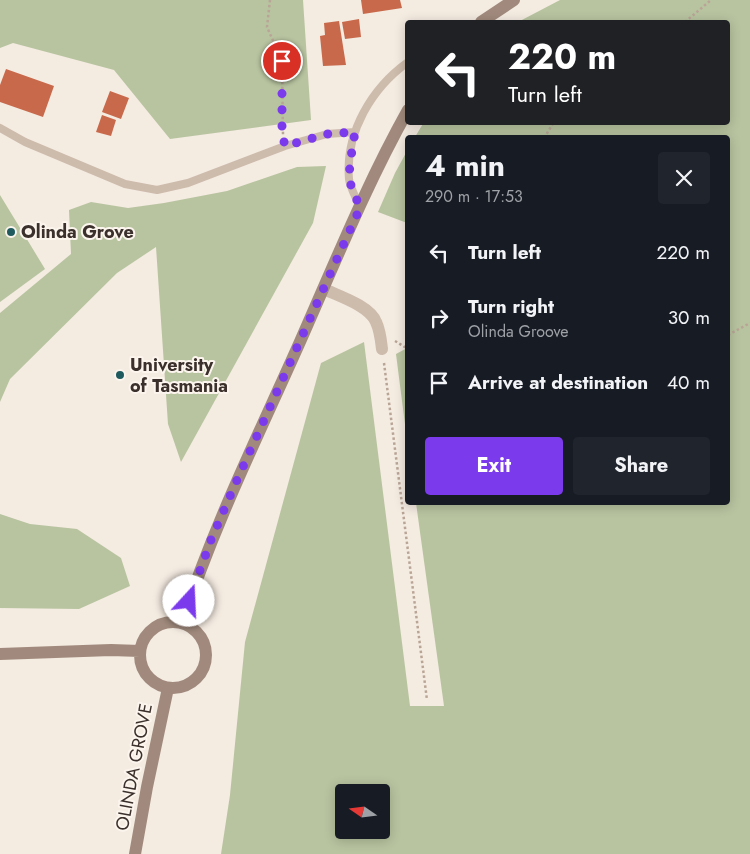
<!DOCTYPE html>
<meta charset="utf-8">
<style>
:root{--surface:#171b24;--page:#20242c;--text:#f1f3f6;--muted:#9ea1a6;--accent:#7c3aed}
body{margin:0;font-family:Jost,sans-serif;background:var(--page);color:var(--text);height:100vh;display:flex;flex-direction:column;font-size:19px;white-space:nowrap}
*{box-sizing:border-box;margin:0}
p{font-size:16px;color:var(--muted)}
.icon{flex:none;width:28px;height:28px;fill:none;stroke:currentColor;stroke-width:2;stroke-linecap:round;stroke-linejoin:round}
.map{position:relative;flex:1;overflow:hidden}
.drawer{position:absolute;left:405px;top:135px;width:325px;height:370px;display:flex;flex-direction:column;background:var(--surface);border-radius:5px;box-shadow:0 2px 12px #0003}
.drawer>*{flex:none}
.guide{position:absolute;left:405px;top:20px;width:325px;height:105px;border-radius:5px;box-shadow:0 2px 12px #0003;background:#202124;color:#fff;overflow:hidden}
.needle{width:32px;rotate:284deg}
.fabs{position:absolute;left:335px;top:784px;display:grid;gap:10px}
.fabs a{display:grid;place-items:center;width:55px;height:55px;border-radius:5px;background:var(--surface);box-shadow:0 2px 12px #0003;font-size:25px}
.pin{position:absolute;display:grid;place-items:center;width:42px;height:42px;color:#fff;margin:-21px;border:2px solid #fff;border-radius:50%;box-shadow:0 1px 5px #0007}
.me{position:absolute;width:55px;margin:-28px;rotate:20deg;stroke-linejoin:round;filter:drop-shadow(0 0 4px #0008)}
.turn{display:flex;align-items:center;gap:18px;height:105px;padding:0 20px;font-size:22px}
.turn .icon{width:65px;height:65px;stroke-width:2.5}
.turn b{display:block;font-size:35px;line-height:42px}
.round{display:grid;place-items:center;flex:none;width:52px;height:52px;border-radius:5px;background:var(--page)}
.summary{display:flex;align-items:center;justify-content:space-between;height:85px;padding:0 20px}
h1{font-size:30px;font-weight:700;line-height:38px}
.cta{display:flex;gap:10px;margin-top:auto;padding:10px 20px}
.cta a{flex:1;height:58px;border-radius:5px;background:var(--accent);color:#fff;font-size:20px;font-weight:700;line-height:58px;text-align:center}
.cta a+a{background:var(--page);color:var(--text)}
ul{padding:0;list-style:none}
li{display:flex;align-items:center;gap:15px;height:65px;padding:0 20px}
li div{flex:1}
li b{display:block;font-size:19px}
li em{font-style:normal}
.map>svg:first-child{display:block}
.green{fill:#b8c4a0;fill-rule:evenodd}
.building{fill:#c8694b}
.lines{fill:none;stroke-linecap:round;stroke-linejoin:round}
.path{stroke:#b9a596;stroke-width:2.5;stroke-dasharray:2.5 2.5;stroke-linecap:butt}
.service{stroke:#cdbbac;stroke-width:8}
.minor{stroke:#cdbbac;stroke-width:12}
.secondary{stroke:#a18a7d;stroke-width:12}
.route{stroke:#7c3aed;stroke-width:9;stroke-dasharray:0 16.2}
.poi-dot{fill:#1f5a5e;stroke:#fbf5ee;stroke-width:2}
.labels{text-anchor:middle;stroke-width:4;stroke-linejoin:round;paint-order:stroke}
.poi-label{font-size:18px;font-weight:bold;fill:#3b302b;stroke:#fbf5ee;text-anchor:start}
.street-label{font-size:18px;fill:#3b302b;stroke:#fbf5ee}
</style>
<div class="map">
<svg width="750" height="854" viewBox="0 0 750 854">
<rect width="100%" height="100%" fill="#f4ebe1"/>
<path class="green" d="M0,0H303L311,120L170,139L114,70L13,43L0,48Z
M560,0H750V854H221L230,795L245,642L321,363L364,342L410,706H444L416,503L728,502V138L415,137L424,122H728V22H518ZM344,792H381V830H344Z
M407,151V223L378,212L395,173Z
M326,166L313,223L181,462L168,424L156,247L117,273L10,379L0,402V313L71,254L69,210L91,202L128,208L164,203L227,191L297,167Z
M0,195L45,269L0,302Z
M407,348V440L396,354Z
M0,514L30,524L77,529L121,558L130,586L79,609L0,608Z"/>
<path class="building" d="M361,0H400L402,8L363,14Z
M359,19L361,37L345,39L342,22Z
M339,21L346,65L323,66L320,36L325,35L324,23Z
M6,69L54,86L43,117L0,102V85Z
M110,91L129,98L121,119L102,112Z
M102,115L116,120L111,136L96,132Z"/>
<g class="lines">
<path class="path" d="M270,0L267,27L282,61L283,135
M685,22L711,0
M544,138L554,122
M728,335L750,323
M395,341L408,349
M384,363L427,700"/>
<path class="service" d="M0,128L25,142L125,184L157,190L188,183L285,146L327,134L355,132
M360,208C357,199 350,188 349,179C345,132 372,88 408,62"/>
<path class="minor" d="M324,289C339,296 370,306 376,322C380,330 381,340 382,349"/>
<path class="secondary" d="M481,22L514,0
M140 655a33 33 0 1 1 66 0a33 33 0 1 1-66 0Z
M182,623C213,527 258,436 299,344C334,265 366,185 408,110
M0,654L111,650L140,651
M135,854L147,787L168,688"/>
</g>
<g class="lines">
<path class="route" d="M189,601L211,540L237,480L360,208L349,180L350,163L355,132L327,134L285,146L282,133V61"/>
</g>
<g class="poi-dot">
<circle cx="11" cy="232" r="5"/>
<circle cx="120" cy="375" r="5"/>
</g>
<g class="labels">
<g class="poi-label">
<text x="21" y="238">Olinda Grove</text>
<text x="130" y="371">University<tspan x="130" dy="21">of Tasmania</tspan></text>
</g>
<g class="street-label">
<text transform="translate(134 767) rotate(-79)" y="6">OLINDA GROVE</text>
</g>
</g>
</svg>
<div class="fabs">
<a><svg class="needle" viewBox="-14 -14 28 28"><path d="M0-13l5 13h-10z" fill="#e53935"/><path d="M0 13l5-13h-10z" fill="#9ea1a6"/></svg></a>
</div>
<div class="pin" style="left:282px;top:61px;background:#d93025"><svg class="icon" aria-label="arrive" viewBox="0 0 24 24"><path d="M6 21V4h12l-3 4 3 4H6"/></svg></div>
<svg class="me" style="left:189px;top:601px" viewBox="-20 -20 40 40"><circle r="19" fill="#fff"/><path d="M0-13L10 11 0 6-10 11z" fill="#7c3aed"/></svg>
<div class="guide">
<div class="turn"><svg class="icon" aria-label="left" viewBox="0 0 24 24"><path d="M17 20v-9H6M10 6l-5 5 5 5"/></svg><div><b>220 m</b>Turn left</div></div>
</div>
<section class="drawer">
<div class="summary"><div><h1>4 min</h1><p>290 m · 17:53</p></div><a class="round"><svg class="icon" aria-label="close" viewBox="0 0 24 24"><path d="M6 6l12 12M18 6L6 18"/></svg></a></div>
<ul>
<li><svg class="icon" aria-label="left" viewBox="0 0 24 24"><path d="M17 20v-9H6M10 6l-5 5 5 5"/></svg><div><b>Turn left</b></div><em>220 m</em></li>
<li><svg class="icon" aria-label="right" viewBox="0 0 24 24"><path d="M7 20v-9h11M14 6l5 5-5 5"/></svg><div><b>Turn right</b><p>Olinda Groove</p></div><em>30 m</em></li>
<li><svg class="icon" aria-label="arrive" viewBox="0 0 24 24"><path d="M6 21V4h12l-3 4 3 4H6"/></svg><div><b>Arrive at destination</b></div><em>40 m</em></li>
</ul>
<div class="cta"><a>Exit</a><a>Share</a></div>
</section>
</div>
